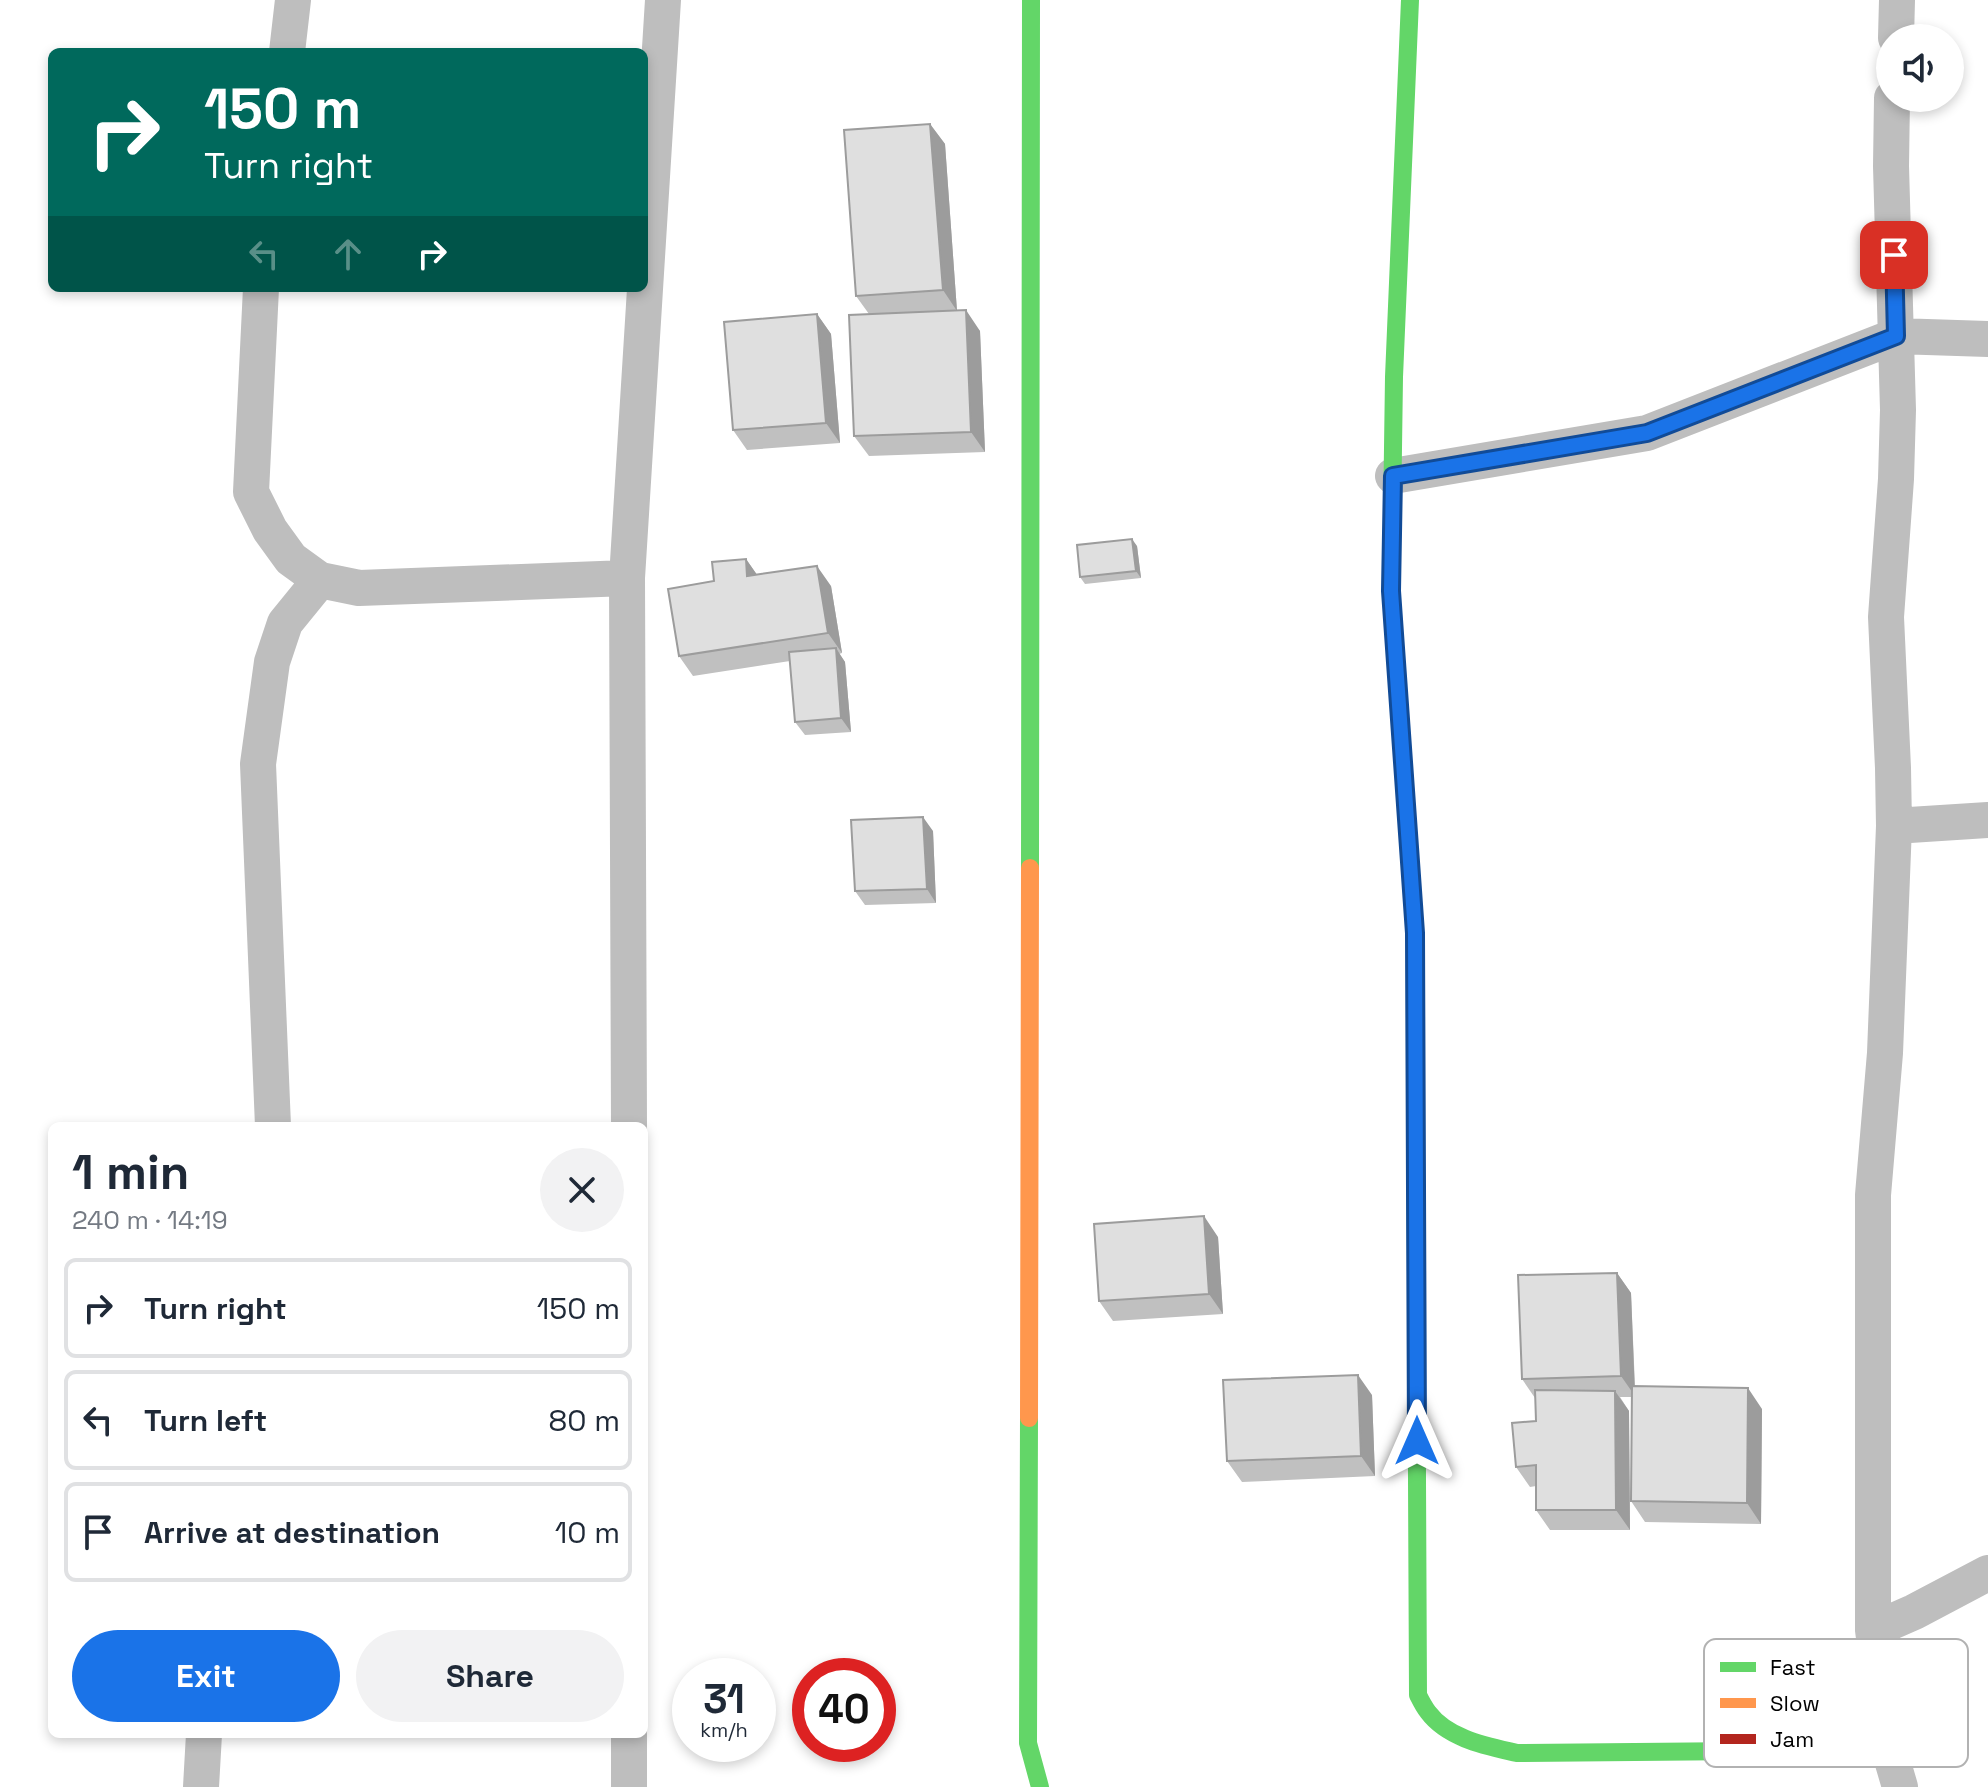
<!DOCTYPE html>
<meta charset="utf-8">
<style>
:root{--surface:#fff;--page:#f2f2f3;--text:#1f2937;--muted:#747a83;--line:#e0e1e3;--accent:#1a73e8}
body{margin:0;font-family:"Space Grotesk",sans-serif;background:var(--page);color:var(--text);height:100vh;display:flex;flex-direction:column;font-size:30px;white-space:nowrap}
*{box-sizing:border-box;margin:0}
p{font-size:26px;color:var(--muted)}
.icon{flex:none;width:44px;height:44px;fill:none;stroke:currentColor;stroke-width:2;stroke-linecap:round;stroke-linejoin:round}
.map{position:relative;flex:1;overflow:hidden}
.panel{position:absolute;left:48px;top:1122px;width:600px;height:616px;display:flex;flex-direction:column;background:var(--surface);border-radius:12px;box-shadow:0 4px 12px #0003}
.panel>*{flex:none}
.hud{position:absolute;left:48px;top:48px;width:600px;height:244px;border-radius:12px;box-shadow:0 4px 12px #0003;background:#00695c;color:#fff;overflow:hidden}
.controls{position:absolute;left:1876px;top:24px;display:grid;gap:16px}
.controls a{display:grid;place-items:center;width:88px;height:88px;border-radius:50%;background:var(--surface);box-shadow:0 4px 12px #0003;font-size:40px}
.speed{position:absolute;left:672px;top:1658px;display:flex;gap:16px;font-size:40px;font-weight:700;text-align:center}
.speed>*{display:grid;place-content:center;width:104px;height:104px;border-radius:50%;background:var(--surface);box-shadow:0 4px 12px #0003;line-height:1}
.speed small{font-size:20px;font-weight:400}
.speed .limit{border:12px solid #d22;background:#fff;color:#111}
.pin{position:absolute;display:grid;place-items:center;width:68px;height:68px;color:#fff;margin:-34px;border-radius:16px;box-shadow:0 4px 12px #0006}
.me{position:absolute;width:88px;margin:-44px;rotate:0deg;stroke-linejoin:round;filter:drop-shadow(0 0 6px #0008)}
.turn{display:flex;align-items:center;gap:28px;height:168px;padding:0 24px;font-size:36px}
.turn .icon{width:104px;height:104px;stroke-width:2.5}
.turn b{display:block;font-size:56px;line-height:68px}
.lanes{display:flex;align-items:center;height:76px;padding:0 24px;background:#0003;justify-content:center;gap:40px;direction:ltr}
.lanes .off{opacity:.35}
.round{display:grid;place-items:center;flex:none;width:84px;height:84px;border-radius:42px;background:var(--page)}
.headline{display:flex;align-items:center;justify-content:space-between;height:136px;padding:0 24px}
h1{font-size:48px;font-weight:600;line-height:60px}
.action{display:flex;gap:16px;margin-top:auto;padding:16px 24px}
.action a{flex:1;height:92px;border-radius:48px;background:var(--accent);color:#fff;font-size:32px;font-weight:600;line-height:92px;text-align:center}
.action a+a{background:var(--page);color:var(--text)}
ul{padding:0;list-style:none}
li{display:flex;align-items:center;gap:24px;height:100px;margin:0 16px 12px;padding:0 8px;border:4px solid var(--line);border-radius:12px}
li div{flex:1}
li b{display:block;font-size:30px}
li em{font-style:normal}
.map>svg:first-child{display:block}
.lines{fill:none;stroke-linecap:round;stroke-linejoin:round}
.street{stroke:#bebebe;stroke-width:36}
.fast{stroke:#63d668;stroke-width:18}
.slow{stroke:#ff974d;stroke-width:18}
.jam{stroke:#b3261e;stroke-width:18}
.wall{fill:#c0c0c0}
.shaded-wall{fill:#9c9c9c}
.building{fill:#dfdfdf;stroke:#9c9c9c;stroke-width:2}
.route-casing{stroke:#114b97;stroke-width:20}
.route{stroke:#1a73e8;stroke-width:14}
.key{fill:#fff;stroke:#b2b2b2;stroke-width:2}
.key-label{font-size:22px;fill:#000}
</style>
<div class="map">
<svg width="1988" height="1787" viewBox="0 0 1988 1787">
<rect width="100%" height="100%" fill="#fff"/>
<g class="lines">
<path class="street" d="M1896,38L1897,0
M287,52L293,0
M1892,98L1891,166L1898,410L1896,479L1886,617L1893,768L1894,826L1885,1053L1873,1195V1630L1888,1746L1900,1787
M261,288L251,492L270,530L291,559L320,580L359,588L627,578
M1393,476L1647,433L1896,336L1988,339
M1894,826L1988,820
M273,1126L258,764L272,662L285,623L320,580
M629,1126L627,578L663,0
M1873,1630L1914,1612L1988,1573
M201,1787L204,1734
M629,1787V1734"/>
<path class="fast" d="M1404,773L1391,591L1394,377L1410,0
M1030,868L1031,0
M1415,1049L1418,1695C1421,1701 1424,1707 1428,1712C1448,1739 1487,1746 1517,1753L1745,1751L1888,1746
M1029,1418L1028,1743L1040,1787"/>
<path class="slow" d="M1029,1418L1030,868"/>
<path class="jam" d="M1404,773L1415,933V1049"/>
</g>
<path class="wall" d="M930,124L945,144L957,311L980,331L985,452L869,456L854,436L869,314L856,296Z
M817,314L831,334L840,443L747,450L733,430Z
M1137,546L1141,578L1085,584L1080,577Z
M746,559L757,575L831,586L842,653L839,654L845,662L851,732L805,735L795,722L790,661L693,676L679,656L714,581Z
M933,831L936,903L865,905L855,891Z
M1218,1237L1223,1314L1113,1321L1099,1301Z
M1617,1273L1631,1293L1635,1386L1762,1409L1761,1524L1645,1522L1631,1501L1632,1397H1620L1629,1411L1630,1530H1550L1536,1510V1486L1530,1487L1516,1467L1536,1421L1535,1398L1522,1379Z
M1372,1395L1375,1476L1242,1482L1227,1461Z"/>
<path class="shaded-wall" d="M930,124L945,144L957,311L943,290Z
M966,310L980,331L985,452L971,432Z
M817,314L831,334L840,443L826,423Z
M1132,539L1137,546L1141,578L1136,571Z
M746,559L760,579L747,576Z
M817,566L831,586L842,653L828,633Z
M836,648L845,662L851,732L841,718Z
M923,817L933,831L936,903L927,889Z
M1204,1216L1218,1237L1223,1314L1209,1294Z
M1617,1273L1631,1293L1635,1396L1621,1376Z
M1358,1375L1372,1395L1375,1476L1361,1456Z
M1748,1388L1762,1409L1761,1524L1747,1503Z
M1615,1391L1629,1411L1630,1530L1616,1510Z"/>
<path class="building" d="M930,124L943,290L856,296L844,130Z
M966,310L971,432L854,436L849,315Z
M817,314L826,423L733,430L724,322Z
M1132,539L1136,571L1080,577L1077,545Z
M746,559L747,576L817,566L828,633L679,656L668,589L714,581L712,562Z
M836,648L841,718L795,722L789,652Z
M923,817L927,889L855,891L851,820Z
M1204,1216L1209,1294L1099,1301L1094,1224Z
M1617,1273L1621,1376L1522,1379L1518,1275Z
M1358,1375L1361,1456L1227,1461L1223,1380Z
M1632,1386L1748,1388L1747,1503L1631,1501Z
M1535,1390L1615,1391L1616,1510H1536V1465L1516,1467L1512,1423L1536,1421Z"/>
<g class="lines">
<defs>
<path id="route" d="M1417,1441L1415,933L1391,591L1393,476L1647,433L1896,336L1894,255"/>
</defs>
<use href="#route" class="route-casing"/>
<use href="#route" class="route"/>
</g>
<rect x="1704" y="1639" width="264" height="128" rx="12" class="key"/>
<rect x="1720" y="1662" width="36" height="10" fill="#63d668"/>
<rect x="1720" y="1698" width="36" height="10" fill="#ff974d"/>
<rect x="1720" y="1734" width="36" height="10" fill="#b3261e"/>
<g class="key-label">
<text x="1770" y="1675">Fast</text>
<text x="1770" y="1711">Slow</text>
<text x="1770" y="1747">Jam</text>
</g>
</svg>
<div class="controls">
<a><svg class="icon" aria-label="sound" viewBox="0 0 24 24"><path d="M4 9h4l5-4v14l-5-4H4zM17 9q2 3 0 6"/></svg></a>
</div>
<div class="speed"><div>31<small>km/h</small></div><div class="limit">40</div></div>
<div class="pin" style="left:1894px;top:255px;background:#d93025"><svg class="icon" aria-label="arrive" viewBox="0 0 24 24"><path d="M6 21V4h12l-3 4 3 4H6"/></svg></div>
<svg class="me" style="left:1417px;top:1441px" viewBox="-20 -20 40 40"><path d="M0-17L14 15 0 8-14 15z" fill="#1a73e8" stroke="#fff" stroke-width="4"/></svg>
<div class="hud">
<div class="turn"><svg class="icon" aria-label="right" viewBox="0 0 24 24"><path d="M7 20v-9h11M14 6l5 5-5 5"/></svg><div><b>150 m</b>Turn right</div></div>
<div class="lanes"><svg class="icon off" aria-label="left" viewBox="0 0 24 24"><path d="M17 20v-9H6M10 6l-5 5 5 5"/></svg><svg class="icon off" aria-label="ahead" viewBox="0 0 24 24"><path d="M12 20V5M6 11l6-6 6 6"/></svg><svg class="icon" aria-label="right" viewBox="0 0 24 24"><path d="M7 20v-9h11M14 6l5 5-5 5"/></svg></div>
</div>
<section class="panel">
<div class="headline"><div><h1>1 min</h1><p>240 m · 14:19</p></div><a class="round"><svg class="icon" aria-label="close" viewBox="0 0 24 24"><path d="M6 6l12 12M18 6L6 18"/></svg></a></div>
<ul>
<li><svg class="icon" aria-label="right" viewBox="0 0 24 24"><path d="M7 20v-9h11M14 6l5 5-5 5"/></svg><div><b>Turn right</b></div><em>150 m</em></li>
<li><svg class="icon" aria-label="left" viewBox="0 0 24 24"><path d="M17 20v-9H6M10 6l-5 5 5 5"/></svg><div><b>Turn left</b></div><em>80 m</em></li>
<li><svg class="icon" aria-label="arrive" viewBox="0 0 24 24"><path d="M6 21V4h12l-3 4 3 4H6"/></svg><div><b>Arrive at destination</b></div><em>10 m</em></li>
</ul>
<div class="action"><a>Exit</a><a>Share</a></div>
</section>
</div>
